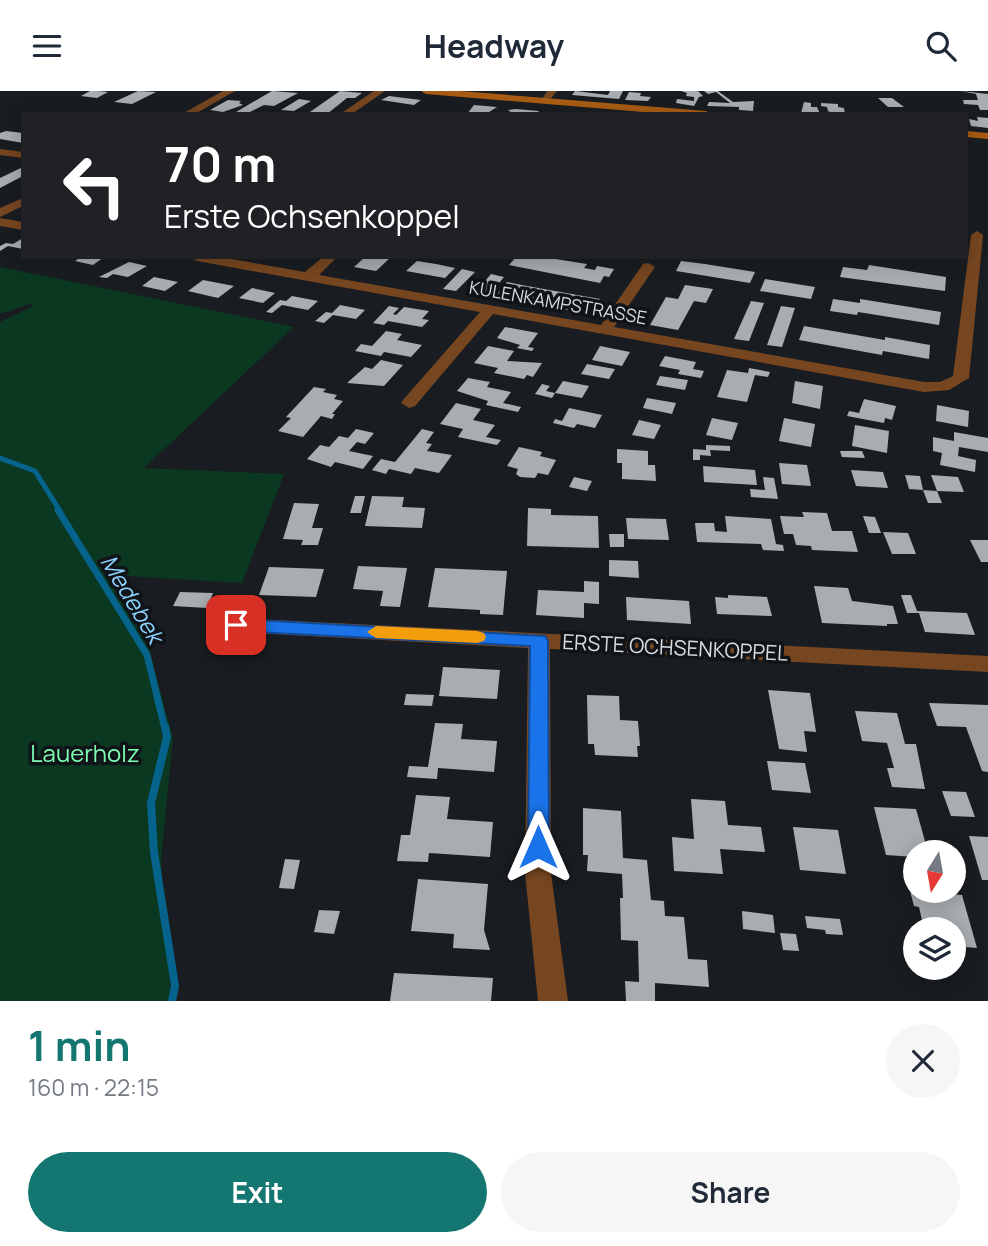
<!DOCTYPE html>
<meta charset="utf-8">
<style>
:root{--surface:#fff;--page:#f6f6f7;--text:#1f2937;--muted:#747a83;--accent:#137670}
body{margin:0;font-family:Manrope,sans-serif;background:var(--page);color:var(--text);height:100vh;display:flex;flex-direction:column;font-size:26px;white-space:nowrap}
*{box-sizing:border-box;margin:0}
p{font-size:23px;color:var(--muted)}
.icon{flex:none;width:38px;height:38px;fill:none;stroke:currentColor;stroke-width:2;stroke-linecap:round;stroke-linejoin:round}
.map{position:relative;height:910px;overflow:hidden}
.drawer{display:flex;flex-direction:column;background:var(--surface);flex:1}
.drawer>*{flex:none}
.top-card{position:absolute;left:21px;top:21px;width:947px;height:147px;border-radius:0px;box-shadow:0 4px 18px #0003;background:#202124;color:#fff;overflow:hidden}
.needle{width:46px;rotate:191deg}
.fabs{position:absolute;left:903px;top:749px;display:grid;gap:14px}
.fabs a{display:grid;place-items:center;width:63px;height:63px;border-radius:50%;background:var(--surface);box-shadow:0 4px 18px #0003;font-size:35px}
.pin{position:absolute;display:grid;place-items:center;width:60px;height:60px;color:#fff;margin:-30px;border-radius:14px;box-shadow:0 4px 10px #0006}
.me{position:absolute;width:77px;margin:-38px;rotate:0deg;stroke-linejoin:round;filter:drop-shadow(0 0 5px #0008)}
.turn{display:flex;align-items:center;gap:24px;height:147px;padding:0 28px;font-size:32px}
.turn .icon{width:91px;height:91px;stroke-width:2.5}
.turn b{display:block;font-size:49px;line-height:60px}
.round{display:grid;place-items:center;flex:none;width:74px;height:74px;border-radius:37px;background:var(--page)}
.head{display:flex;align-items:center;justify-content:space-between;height:119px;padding:0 28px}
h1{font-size:42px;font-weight:700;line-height:52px;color:var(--accent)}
.action{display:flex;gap:14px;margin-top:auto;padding:14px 28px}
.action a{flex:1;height:80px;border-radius:42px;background:var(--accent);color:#fff;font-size:28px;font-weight:700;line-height:80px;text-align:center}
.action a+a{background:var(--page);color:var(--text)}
header{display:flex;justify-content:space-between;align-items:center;height:91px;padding:0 28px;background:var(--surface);font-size:32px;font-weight:700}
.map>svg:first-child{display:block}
.green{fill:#0b3821}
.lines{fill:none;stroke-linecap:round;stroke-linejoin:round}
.stream-far2{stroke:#06638c;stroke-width:5}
.stream-far1{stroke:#06638c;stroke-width:7}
.stream{stroke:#06638c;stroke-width:8}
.building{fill:#a8adb2}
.minor{fill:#764620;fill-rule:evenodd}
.secondary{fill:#a85c13;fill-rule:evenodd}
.route{fill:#1a73e8;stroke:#114b97;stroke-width:2}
.slow{fill:#f59e0b}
.labels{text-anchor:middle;stroke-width:7;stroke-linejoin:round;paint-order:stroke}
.far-street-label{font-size:18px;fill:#d9dcdf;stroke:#101418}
.street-label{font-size:21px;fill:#d9dcdf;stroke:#101418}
.water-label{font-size:23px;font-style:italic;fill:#8bd2fd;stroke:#101418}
.near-park-label{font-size:24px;fill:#7cfdb2;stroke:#101418}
</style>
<header><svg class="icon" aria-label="menu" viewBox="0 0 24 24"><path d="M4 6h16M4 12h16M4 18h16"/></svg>Headway<svg class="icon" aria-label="search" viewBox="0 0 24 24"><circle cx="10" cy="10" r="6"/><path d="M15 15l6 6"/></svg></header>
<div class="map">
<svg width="988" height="910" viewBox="0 0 988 910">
<rect width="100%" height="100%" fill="#191d21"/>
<path class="green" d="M0,176L294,236L144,377L284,383L242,492L110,484L144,540L173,647L161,771L171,910H0V231L34,215L30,213L0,223Z"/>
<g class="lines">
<path class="stream-far2" d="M0,367L35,380L60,420"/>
<path class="stream-far1" d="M58,419L147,564L165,638"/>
<path class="stream" d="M165,636L167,646L151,712L154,761L175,895L172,910"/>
</g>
<path class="building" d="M90,0H98L108,1L97,7L81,5Z
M138,0L156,1L132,13L114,11Z
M272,0L298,2L274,15L264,14L248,22L236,21Z
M340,0L362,2L355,7H347L327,23H307Z
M575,0L608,4L610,0H623L619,8L572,4Z
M681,0H698L703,5L699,6L694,15L676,12L677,8L694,10V6L686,5L687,2Z
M704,0H718L733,11L754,10L753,20L739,19V16L707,15L709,11L730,12L716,1L708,3Z
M961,0L988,3V19H980L978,14L964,13L963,9H978L976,3Z
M629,1L641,2L640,5L651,6L648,10L625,9Z
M389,5L421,9L414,14L381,9Z
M878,7H892L904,16H888Z
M299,8L311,10L294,20L281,19Z
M228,9L241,10L239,12L243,14L223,21L210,19Z
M804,11L811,12V16H817L820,23L801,22Z
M821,12L838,13V16L844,17L845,23H833L828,20L827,16L821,15Z
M474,14L497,16L486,23H467Z
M516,18L539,20L536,23H513L508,19Z
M977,26L988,27V37L971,35L969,28L978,30Z
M6,40L23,42V52L0,48V42Z
M23,76V85L0,97V87Z
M23,147V158L8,155L0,160V155L6,152L13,153Z
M81,166H104L93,174L75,170Z
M365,166H391L376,180L354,176Z
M516,166H543L587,173L584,177L595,179L597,175L614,178L609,186L604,185L600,192L509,174Z
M417,170L436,173L455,177L445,187L406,180Z
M681,170L705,173L755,181L750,192L676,180Z
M129,171L147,175L128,186L113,183L107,187L99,186Z
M869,174L946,186L945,200L840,186L843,176L867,179Z
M462,178L475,181L456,200L443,198Z
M491,183L504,186L490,203L476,201Z
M154,186L178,191L165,200L142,195Z
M765,188L815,196L811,208L760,200Z
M203,189L234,195L218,207L188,200Z
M507,191L527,195L600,208L589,223L495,205Z
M685,194L713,198L706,212L694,210L678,239L650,234L666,206L678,208Z
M252,197L275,202L263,212L239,207Z
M292,205L318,210L308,219L282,214L272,222L266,221L280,209L286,210Z
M833,208L860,212V208L941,221L939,234L858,221L857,224L830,220Z
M751,210L764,212L749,250L734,248Z
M340,214L365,219L356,228L333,224L324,232L315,230L326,221L332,222Z
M389,215L399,217L393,223L396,224L404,216L429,220L422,228L429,229L422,236L388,230L384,234L373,232Z
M781,215L795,217L782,256L767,254Z
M804,235L885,249V246L930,254L929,268L883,260L882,264L799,249Z
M505,236L538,242L528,256L534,257L532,260L517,257L520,254L497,247Z
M386,240L402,243L397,249L422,254L411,266L384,261L381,265L355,260L361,253L372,255Z
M488,255L514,260L507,270L542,272L533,286L527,284L524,288L494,282L498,277L474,272Z
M600,255L630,261L622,275L592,269Z
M665,265L696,271L693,278L704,280L701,287L678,283L680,279L659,275Z
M381,269L403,274L384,295L347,292L365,276L372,278Z
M587,273L615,278L609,288L581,283Z
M749,277L770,281L768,286L755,284L747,311L717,306L727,279L748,282Z
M660,285L688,289L685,299L656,294Z
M468,287L490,291L487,296L511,301L503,312L521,316L518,321L486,314L488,310L457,300Z
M563,290L589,295L582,307L555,302Z
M795,290L823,295L820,318L792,312Z
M542,293L550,295L546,300L555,302L552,307L535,303Z
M314,296L326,298L323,301L337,304L334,308L343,310L332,323H335L332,328L321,325L303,346L278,340L291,327L286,326Z
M647,307L676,312L672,323L643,317Z
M864,308L896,315L892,329L885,327L884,332L847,325L849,320L859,322Z
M456,312L481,318L473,329L495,334L486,346L501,349L497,354L458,346L463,338L440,333Z
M937,314L969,320L968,336L936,330Z
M569,317L602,324L595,337L577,333L574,337L553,332L555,328L562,330Z
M712,327L738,332L732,349L706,344Z
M784,327L815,333L811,356L779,350Z
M639,329L661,334L654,348L632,344Z
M855,334L889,340L887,362L852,355Z
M356,338L374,342L365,353L357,351L349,360L373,365L363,378L335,371L331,376L307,368L320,354L329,356L339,345L348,347Z
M422,338L434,341L426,352L432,353L427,360L452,364L439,382L415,377L411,383L389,378L386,383L372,379L381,368L395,371Z
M954,341L988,347V361L959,356L958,365L976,369L975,381L940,374L942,362L933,360V346L954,350Z
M706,354L730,355V360L710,359L711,365L700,364V369H693V358L706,359Z
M519,356L542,361L540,365L556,369L548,384L538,382L535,387L520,386L516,383L518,378L507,375Z
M617,358L648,360V374H655L656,390L622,388V372H617Z
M840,360H862L865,367L842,366Z
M779,372L807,374L811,395L782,393Z
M703,375L755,379L757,394L704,391Z
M851,379L883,381L888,397L856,395Z
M905,384L920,385L923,399L909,398Z
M931,384L958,386L964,401L937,400Z
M574,386L592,390L587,400L569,396Z
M763,386L774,387L778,408L751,406L750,398L765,399Z
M923,399L937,400L942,412H928Z
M355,405H365L361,422H350Z
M372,405L404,406L402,416L425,417L422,437L365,435Z
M294,412L319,413L312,437H323L318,454H301L303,449L283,448Z
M528,417L551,418V424L598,425L599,457L527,455Z
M802,421L827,422L832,440H852L858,461L812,459L811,455L796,454L793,443H784L780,425L804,426Z
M725,425L771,428L776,453L783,454L784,460L763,459L761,453L697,451L695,432H714L715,440L727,441Z
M863,425L875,426L881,442H869Z
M626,427L666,428L669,449L628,448Z
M883,441L908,442L916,463H892Z
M609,443H624V456H610Z
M970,449H988V471H981Z
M609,469L638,470L639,487L609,485Z
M358,475L407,477L400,516L380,515L383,500L353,498Z
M269,476L324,478L316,506L259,504Z
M435,477L507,480L503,524L480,523V519L428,516Z
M584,490L599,491V513L584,512V527L536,524L538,499L584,501Z
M814,495L848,497L852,510L893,515L898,533H887V535L822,532Z
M180,501L213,502L207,517L173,515Z
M728,504L767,506L772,525L717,523L715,506L728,507Z
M901,504H911L917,520L967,522L975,544L925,541L919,522H907Z
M626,506L689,510L691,533L627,529Z
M443,576L500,579L497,608L439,605Z
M768,599L810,602L816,641L804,640L807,661L779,658Z
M406,603L434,604L432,615L404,614Z
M587,604L619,605L620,629L638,630L640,655H637L638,666L595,664L594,653H588Z
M929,612L988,614V681L982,680L966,636L937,635Z
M855,620L897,622L905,653H916L925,698L892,696L887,677H894L887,652L862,650Z
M435,632L463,633L461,648L497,650L494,681L438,677L437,688L407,686L409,675L428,676Z
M767,670L805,672L811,702L772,699Z
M942,700L966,701L975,726L951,725Z
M416,704L450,706L447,728L493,731L490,766L429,762L428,771L397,770L401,744H410Z
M691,708L725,710L728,734L761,736L765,761L720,758L723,783L674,780L672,746L694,748Z
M874,716L916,718L928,761H915V766L886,764Z
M583,717L621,720L623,767L647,769L651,809L664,810L665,825L684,826L688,868L707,869L709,896L655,892V910H626L625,890L639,891L638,850L621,849L620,807H623L622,783L587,780L588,764H583Z
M793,736L838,739L846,783L800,779Z
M969,745L988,746V789H982Z
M285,768L300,769L294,798L279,797Z
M418,788L488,793L484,839L490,859L453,857L454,843L411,840Z
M910,800L962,804L977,857L954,855V838H924L919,816L914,815Z
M319,819L340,820L334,843L314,841Z
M742,820L773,824L775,842L743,838Z
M805,825L840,828L843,844L826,843L825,839L807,837Z
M780,842L796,843L799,860L783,859Z
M394,882L493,887L491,910H390Z"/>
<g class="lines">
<path class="minor" d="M223,0H235L195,23H182Z
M374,0H385L352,23H340Z
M547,0H557L546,13L541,10Z
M0,58L23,61V67L0,64Z
M23,107V115L0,126V117Z
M0,127L23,131V139L0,135Z
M977,140L983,144L969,287L949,299L924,301L493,223L415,315L409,317L401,312L403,309L480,221L197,170L191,166H220L305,181L323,166H337L319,184L601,234L643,173L648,172L655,176L614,236L924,291H940L953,285L971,144Z
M236,527L988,565V581L550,558L551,782L568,910H538L525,782L528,557L236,541L229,539L226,534L229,529Z"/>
<path class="secondary" d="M421,0H460L706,20L711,23H667L426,3Z
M966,40L988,42V48L966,46Z"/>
</g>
<path class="route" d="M236,528L545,545L548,550L549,756L546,762L538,765L531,762L528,756L530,555L236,540L227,534Z"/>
<path class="slow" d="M376,535L477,540L484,542L486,546L484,550L477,552L376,547L367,541Z"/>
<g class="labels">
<g class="far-street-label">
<text transform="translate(558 212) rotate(10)" y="6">KULENKAMPSTRASSE</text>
</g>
<g class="street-label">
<text transform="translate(675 557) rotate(3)" y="7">ERSTE OCHSENKOPPEL</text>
</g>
<g class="water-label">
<text transform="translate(132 508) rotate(59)" y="8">Medebek</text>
</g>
<g class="near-park-label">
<text x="85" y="671">Lauerholz</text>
</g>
</g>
</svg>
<div class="fabs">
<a><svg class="needle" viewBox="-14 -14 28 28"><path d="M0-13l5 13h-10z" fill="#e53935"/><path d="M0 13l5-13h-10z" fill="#747a83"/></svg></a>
<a><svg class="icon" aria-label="layers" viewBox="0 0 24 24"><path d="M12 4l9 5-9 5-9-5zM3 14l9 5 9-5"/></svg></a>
</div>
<div class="pin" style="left:236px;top:534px;background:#d93025"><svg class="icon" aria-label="arrive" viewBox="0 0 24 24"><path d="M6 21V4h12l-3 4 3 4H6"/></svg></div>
<svg class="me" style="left:538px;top:756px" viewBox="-20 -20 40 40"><path d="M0-17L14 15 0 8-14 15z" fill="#1a73e8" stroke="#fff" stroke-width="4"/></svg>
<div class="top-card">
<div class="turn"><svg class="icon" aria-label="left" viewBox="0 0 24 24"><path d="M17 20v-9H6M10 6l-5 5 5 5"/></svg><div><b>70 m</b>Erste Ochsenkoppel</div></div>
</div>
</div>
<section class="drawer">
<div class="head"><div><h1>1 min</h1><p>160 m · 22:15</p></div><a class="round"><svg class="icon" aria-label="close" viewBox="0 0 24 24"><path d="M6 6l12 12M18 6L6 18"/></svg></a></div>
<div class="action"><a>Exit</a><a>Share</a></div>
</section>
